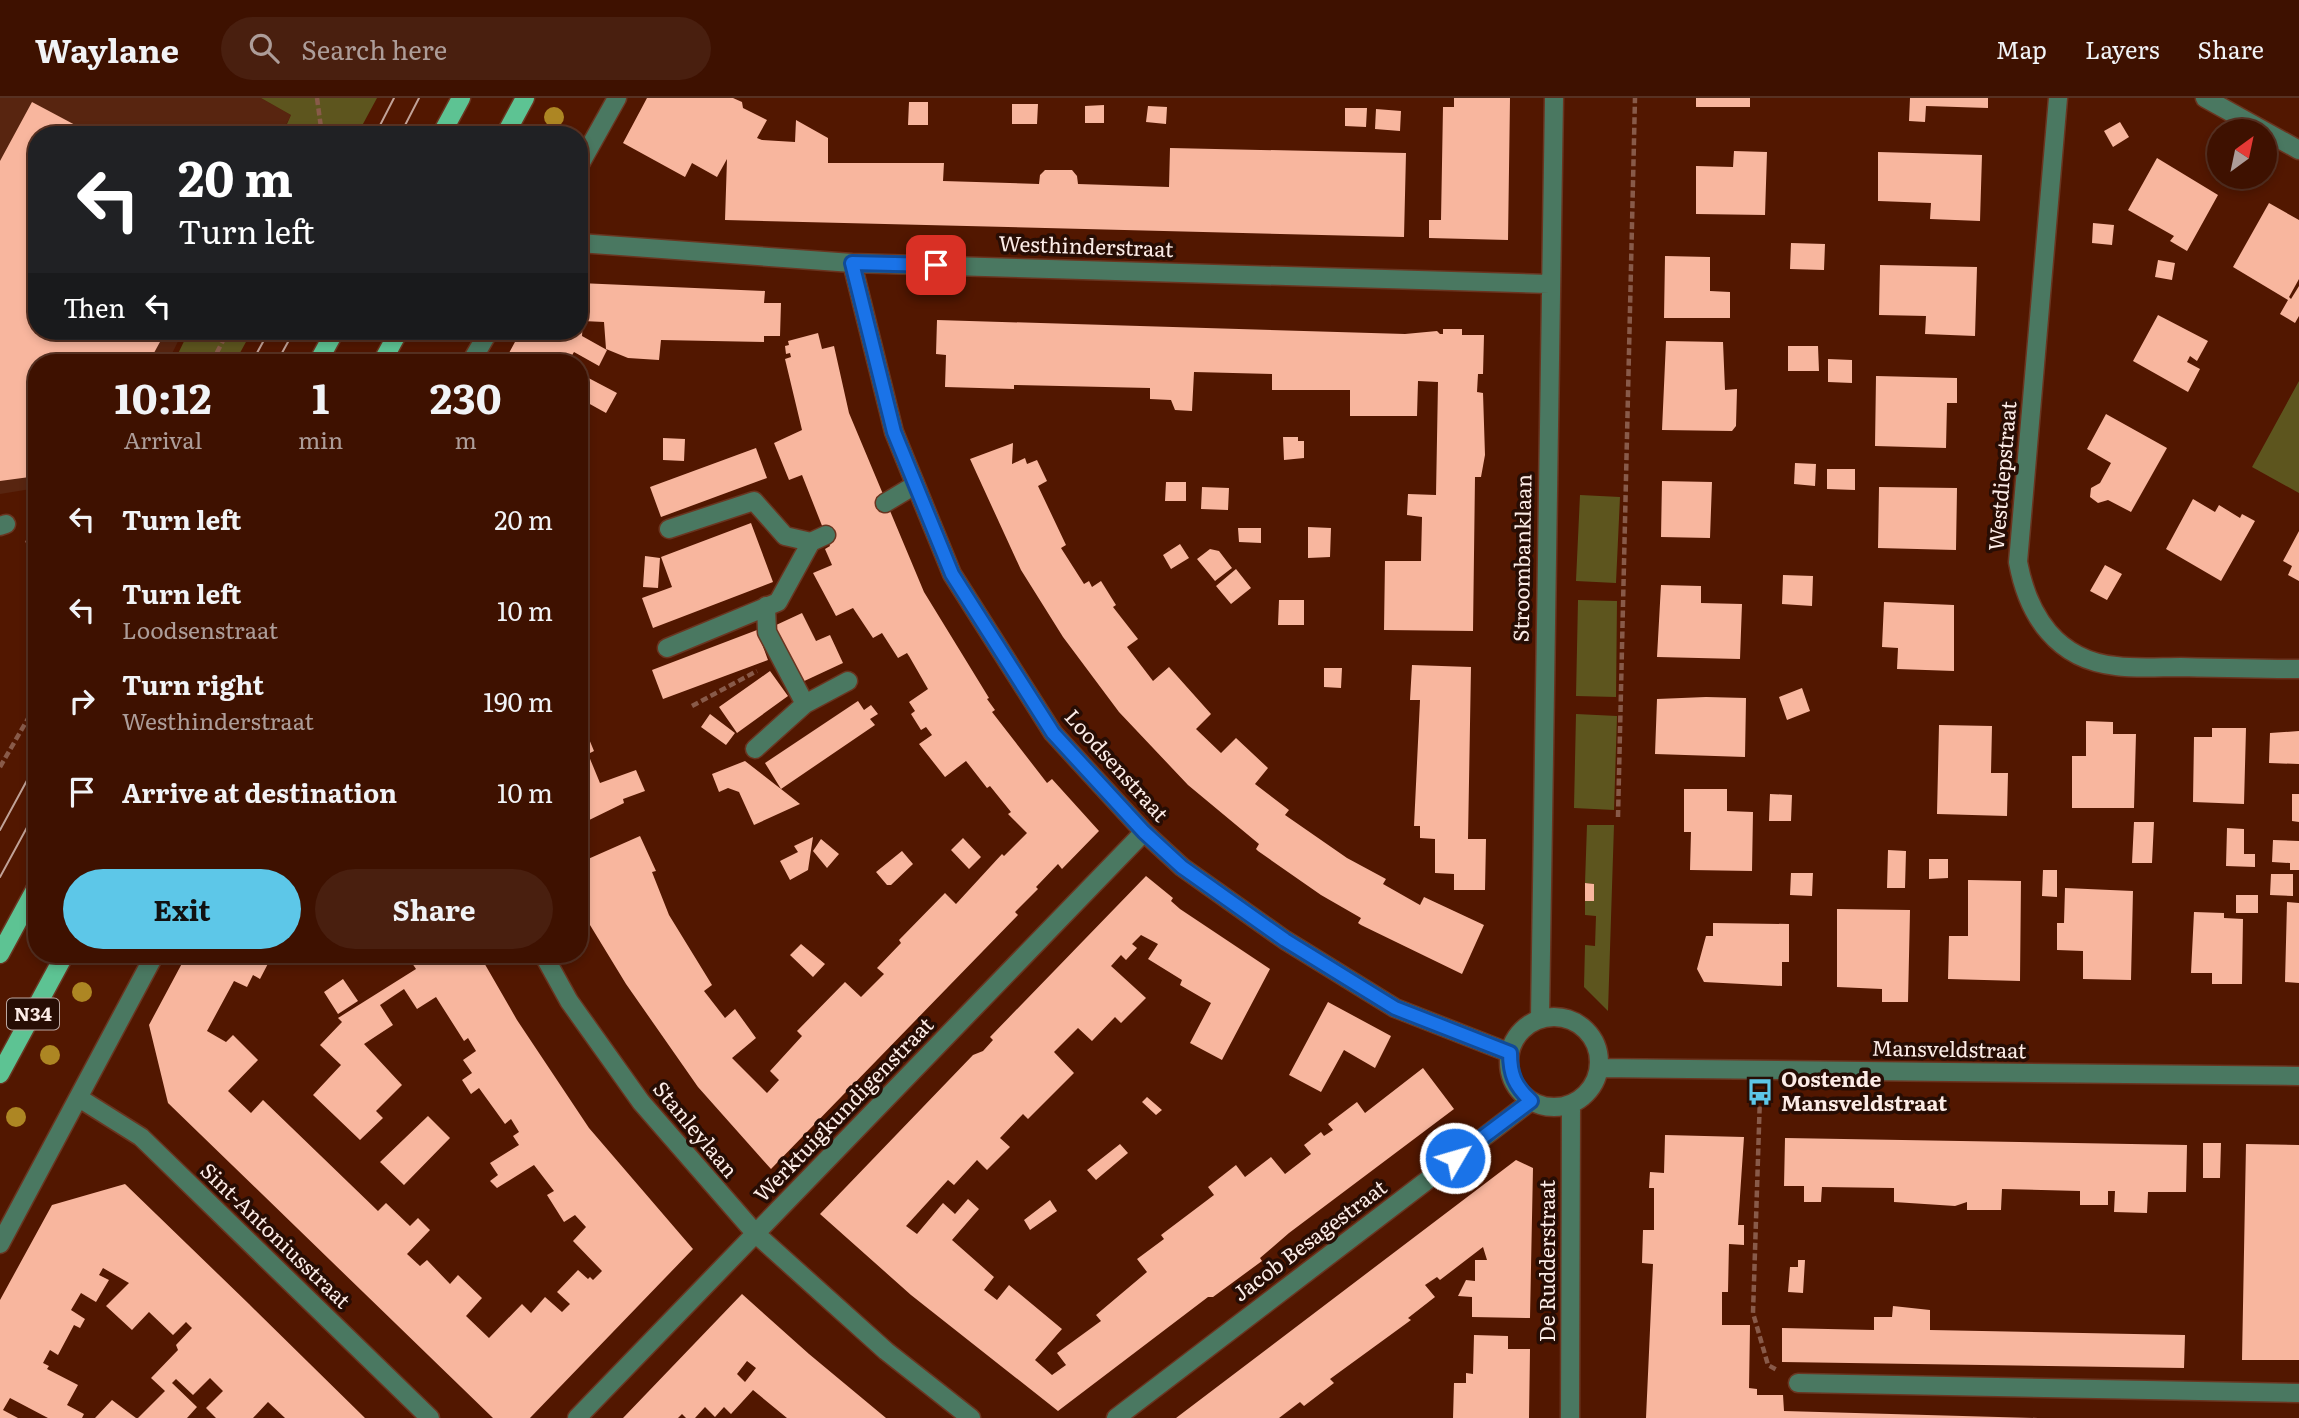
<!DOCTYPE html>
<style>
:root{--surface:#3e1100;--page:#491f0f;--text:#f1f3f6;--muted:#ad9d99;--line:#573122;--accent:#5dc7e8}
body{margin:0;font-family:Literata,serif;background:var(--page);color:var(--text);height:100vh;display:flex;flex-direction:column;font-size:26px;white-space:nowrap}
*{box-sizing:border-box;margin:0}
p{font-size:23px;color:var(--muted)}
.icon{flex:none;width:38px;height:38px;fill:none;stroke:currentColor;stroke-width:2;stroke-linecap:round;stroke-linejoin:round}
.map{position:relative;flex:1;overflow:hidden}
.sheet{position:absolute;left:28px;top:256px;width:560px;height:609px;display:flex;flex-direction:column;background:var(--surface);border-radius:28px;box-shadow:0 4px 10px #0003,0 0 0 2px var(--line)}
.sheet>*{flex:none}
.top-card{position:absolute;left:28px;top:28px;width:560px;height:214px;border-radius:28px;box-shadow:0 4px 10px #0003,0 0 0 2px var(--line);background:#202124;color:#fff;overflow:hidden}
.needle{width:46px;rotate:33deg}
.fabs{position:absolute;left:2207px;top:21px;display:grid;gap:14px}
.fabs a{display:grid;place-items:center;width:70px;height:70px;border-radius:50%;background:var(--surface);box-shadow:0 4px 10px #0003,0 0 0 2px var(--line);font-size:35px}
.pin{position:absolute;display:grid;place-items:center;width:60px;height:60px;color:#fff;margin:-30px;border-radius:14px;box-shadow:0 4px 10px #0006}
.me{position:absolute;width:77px;margin:-38px;rotate:52deg;stroke-linejoin:round;filter:drop-shadow(0 0 5px #0008)}
.turn{display:flex;align-items:center;gap:24px;height:147px;padding:0 35px;font-size:32px}
.turn .icon{width:91px;height:91px;stroke-width:2.5}
.turn b{display:block;font-size:49px;line-height:60px}
.then{display:flex;align-items:center;height:66px;padding:0 35px;background:#0003;gap:14px;font-size:26px}
.eta{display:flex;justify-content:space-evenly;align-items:center;height:119px;text-align:center}
.eta b{font-size:42px;font-weight:700;line-height:49px}
.button{display:flex;gap:14px;margin-top:auto;padding:14px 35px}
.button a{flex:1;height:80px;border-radius:42px;background:var(--accent);color:#111;font-size:28px;font-weight:700;line-height:80px;text-align:center}
.button a+a{background:var(--page);color:var(--text)}
ul{padding:0;list-style:none}
li{display:flex;align-items:center;gap:21px;height:91px;padding:0 35px}
li div{flex:1}
li b{display:block;font-size:26px}
li em{font-style:normal}
header{display:flex;align-items:center;gap:42px;box-sizing:border-box;height:98px;padding:0 35px;background:var(--surface);border-bottom:2px solid var(--line)}
header strong{font-size:33px}
nav{display:flex;gap:38px;margin-inline-start:auto;font-size:24px}
.search{width:490px;height:63px;background:var(--page);display:flex;align-items:center;gap:18px;box-sizing:border-box;padding:0 24px;border-radius:38px;color:var(--muted);font-size:26px}
.map>svg:first-child{display:block}
.built{fill:#582510}
.green{fill:#5d551e}
.building{fill:#f8b69e;fill-rule:evenodd}
.lines{fill:none;stroke-linecap:round;stroke-linejoin:round}
.service-casing{stroke:#6a3520;stroke-width:21}
.minor-casing{stroke:#6a3520;stroke-width:21}
.primary-casing{stroke:#6a3520;stroke-width:21}
.path{stroke:#885a49;stroke-width:4.5;stroke-dasharray:7 3.5;stroke-linecap:butt}
.service{stroke:#4a7861;stroke-width:18}
.minor{stroke:#4a7861;stroke-width:18}
.primary{stroke:#5dc393;stroke-width:18}
.tram{stroke:#c1a297;stroke-width:2}
.tree{fill:#ad8623}
.route-casing{stroke:#114b97;stroke-width:18}
.route{stroke:#1a73e8;stroke-width:12}
.labels{text-anchor:middle;stroke-width:7;stroke-linejoin:round;paint-order:stroke}
.shield{fill:#270d04;stroke:#bca9a3;stroke-width:2}
.shield-label{font-size:19px;font-weight:bold;fill:#fcece7}
.street-label{font-size:21px;fill:#fcece7;stroke:#270d04}
.poi-label{font-size:21px;font-weight:bold;fill:#fcece7;stroke:#270d04;text-anchor:start}
</style>
<header>
<strong>Waylane</strong>
<div class="search"><svg class="icon" aria-label="search" viewBox="0 0 24 24"><circle cx="10" cy="10" r="6"/><path d="M15 15l6 6"/></svg>Search here</div>
<nav><a>Map</a><a>Layers</a><a>Share</a></nav>
</header>
<div class="map">
<svg width="2299" height="1320" viewBox="0 0 2299 1320">
<rect width="100%" height="100%" fill="#521700"/>
<path class="built" d="M0,0H261L291,17L281,37H37V233H183L168,264H37V390L0,396Z"/>
<path class="green" d="M261,0H377L357,37H282L291,17Z
M189,233H252L235,264H174Z
M2299,283V395L2252,369Z
M1580,397L1620,399L1616,485L1576,483Z
M1578,502L1617,503L1616,599L1576,598Z
M1576,616L1617,618L1614,712L1574,710Z
M1587,727H1614L1608,913L1584,889L1585,847L1595,848L1596,818L1585,817V803H1594V786L1585,785Z"/>
<path class="building" d="M647,0H733L742,4L743,10L767,22L757,40L762,42L795,44L796,22L828,40V65H944L943,83L1039,86L1040,77L1045,72H1072L1077,78L1078,86L1169,89L1170,50L1406,55L1404,139L725,122L727,61L717,79L692,65L685,79L623,45Z
M1454,0H1510L1508,142L1429,140V122H1441L1443,9H1454Z
M1696,0H1750V9H1696Z
M1910,0H1988V10L1926,8L1925,24L1909,23Z
M32,4L94,37H37V233H166L149,264H37V378L0,383V63Z
M909,4H928V27H908Z
M1012,6H1038L1037,26H1012Z
M1104,7V25H1085V8Z
M1148,8L1167,9L1166,26L1146,24Z
M1345,10H1367L1366,29L1345,28Z
M1376,11L1401,13L1400,33L1375,31Z
M2120,24L2129,39L2113,49L2104,33Z
M1734,53L1767,54L1765,117L1696,116V68L1733,69Z
M1878,54L1982,57L1980,123L1930,121L1931,105L1878,103Z
M2157,60L2218,97L2187,153L2170,143L2174,138L2128,112Z
M2269,105L2299,122V181L2289,199L2291,201L2299,188V218L2295,225L2280,216L2288,202L2233,169Z
M2093,125L2114,127L2112,147L2092,145Z
M1791,145L1825,146L1824,172L1790,171Z
M1665,158L1710,159V193L1730,194V220H1664Z
M2158,162L2175,165L2172,182L2155,179Z
M1880,167L1977,169L1975,238L1925,236L1926,218L1879,217Z
M579,185L765,193L764,205H781L780,238H764V244L661,242L659,262L628,260L606,251L604,224L583,223L582,238L607,252L599,268L574,254L568,264H504L521,233H579Z
M2158,217L2208,243L2197,263L2190,258L2187,264L2200,271L2188,294L2133,263Z
M937,222L1405,236L1437,233L1440,236H1443V231H1462V237H1484L1483,276H1478L1477,294L1483,295L1485,357L1481,379H1475L1473,533L1384,532L1385,463H1421L1422,419L1407,417L1408,396L1436,397L1438,284L1418,283L1417,318H1350V292H1272V276L1194,274L1192,313L1175,312L1171,302L1150,301V290L1014,287V291L945,289L946,257L936,256Z
M818,235L822,251L834,248L849,315L924,494L989,600L987,601L995,612L992,614L1047,685L1052,681L1099,733L1062,771L1058,766L1036,789L1038,791L1015,814L1018,817L771,1071L698,989L626,886L579,809V765L640,738L656,773L652,774L669,817L712,887L704,893L725,920L735,911L756,940L732,960L767,995L779,982L770,973L802,938L797,933L845,884L861,899L884,876L877,870L901,845L899,842L945,795L956,806L1002,756L1004,758L1027,735L1008,716L1011,714L990,688L987,690L966,663L945,679L919,646L932,637L926,629L921,632L911,616L915,613L909,604L928,591L909,558L907,555L898,560L882,535L873,540L853,510L836,518L813,475L832,467L825,451L830,448L802,377L789,382L774,345L802,332L785,261L791,259L790,255L786,256L785,248L789,247L788,243Z
M1666,243L1723,244L1725,292L1737,291L1736,328L1732,333L1662,332Z
M1788,248H1818L1819,273H1788Z
M1828,261L1852,262V285L1828,284Z
M579,275L617,295L606,315L579,300Z
M1876,278L1957,280V305H1947L1946,350L1875,348Z
M2106,316L2167,350L2131,414L2108,402L2098,405L2090,399L2091,390L2100,385L2111,365L2087,351Z
M1283,339H1298V343H1304V360L1284,362Z
M663,340L685,341L684,363L663,362Z
M1013,345L1012,366L1025,360L1027,366L1037,362L1047,383L1038,388L1066,447L1061,450L1084,486L1089,483L1092,489L1101,483L1116,507L1113,509L1138,541L1127,549L1153,583L1169,569L1211,616L1196,631L1221,655L1236,640L1268,670L1255,686L1289,712L1285,717L1347,760L1386,781L1383,786L1420,807L1424,799L1484,827L1462,876L1361,827L1358,825L1361,820L1321,797L1258,753L1256,751L1259,746L1188,687L1119,614L1063,539L1021,472L970,361Z
M756,350L767,380L661,419L650,389Z
M1795,365L1816,366L1815,388L1794,386Z
M1827,371H1855V392L1827,391Z
M1662,383L1712,384L1710,440L1661,439Z
M1166,384H1186V403H1165Z
M1202,389L1229,390L1228,412L1201,411Z
M1879,389L1957,390L1956,452L1878,450Z
M2193,401L2215,414L2219,407L2240,420L2242,416L2255,423L2221,483L2166,451Z
M751,425L773,484L653,530L642,500L672,489L661,459Z
M1308,429L1331,430L1330,459L1308,460Z
M1238,430H1261V445L1239,444Z
M2299,433V483L2288,477L2292,468L2283,463Z
M1180,446L1189,460L1171,471L1163,457Z
M1210,451L1219,453L1232,470L1215,483L1197,461Z
M645,458L660,460L658,490L643,489Z
M2105,467L2122,476L2107,502L2090,493Z
M1236,471L1251,490L1231,506L1216,488Z
M1783,477L1813,478L1812,508L1782,506Z
M1661,487L1701,488V505L1742,506L1740,561L1657,559Z
M1279,502H1304V527H1278Z
M1884,504L1954,507V573L1897,571L1898,550L1882,549Z
M802,515L816,543L830,537L843,565L800,585L774,528Z
M584,519L590,537L579,540V520Z
M757,532L768,562L663,601L652,572Z
M1412,567L1471,569L1468,741H1486L1485,792H1454V776L1435,775V741L1420,740V728H1414L1420,602H1410Z
M1324,570H1342L1341,590L1324,589Z
M770,573L788,598L737,635L719,609Z
M1802,590L1810,613L1787,622L1779,599Z
M1706,599L1746,600L1745,659L1655,656L1657,601Z
M858,603L864,612L871,607L878,616L870,621L875,627L781,691L800,706L754,727L739,694L728,690L719,694L712,676L745,663L781,691L765,665Z
M710,616L735,635L726,647L701,629Z
M2086,623L2113,624V636H2136L2134,710H2072V658H2086Z
M582,624L594,653L588,656L600,685L636,672L645,693L623,701L624,705L579,727V625Z
M1939,627L1992,628L1991,675H2008L2007,718L1937,716Z
M2212,630H2246L2244,706L2193,704L2194,639H2212Z
M2299,633V666L2269,665L2270,635Z
M1684,691H1727V713L1753,714L1752,773L1690,772L1691,734H1684Z
M1770,696L1792,697L1791,723H1769Z
M2292,696H2299V724L2292,723Z
M2134,724H2154L2152,765H2132Z
M2227,730L2244,731V756H2255V769L2226,768Z
M813,739L808,772L790,782L780,763L798,754L794,748Z
M963,740L981,759L969,771L951,752Z
M821,741L839,756L827,770L813,753Z
M2273,742L2299,743V772H2290V765L2272,764Z
M1888,752L1906,753L1905,790H1887Z
M902,753L913,766L891,787H887L876,774Z
M1929,761H1948V780L1929,781Z
M2043,772H2057V799L2042,798Z
M1791,775H1813L1812,798L1790,797Z
M2271,776H2293V798L2270,797Z
M1146,778L1173,800L1171,803L1180,811L1270,871L1222,962L1190,945L1211,905L1180,887L1182,882L1148,861L1158,846L1141,837L1132,846L1137,850L1126,862L1121,857L1111,868L1146,900L1121,925L1115,919L1092,943L1078,930L1054,954L1074,975L1028,1021L1023,1016L1000,1040L1010,1049L987,1072L977,1062L954,1087L948,1082L906,1128L917,1136L943,1105L955,1116L968,1101L979,1111L952,1142L994,1179L984,1192L997,1202L1009,1187L1062,1231L1035,1262L1052,1277L1066,1267L1057,1255L1101,1223L1096,1217L1147,1174L1137,1161L1164,1141L1161,1137L1214,1097L1208,1089L1236,1067L1245,1079L1271,1059L1285,1076L1311,1056L1304,1047L1321,1034L1324,1038L1333,1032L1328,1026L1357,1004L1365,1015L1423,970L1454,1011L1289,1135L1260,1160L1262,1163L1213,1199H1208L1058,1313L911,1197L820,1116L973,957L983,953L993,942L990,939Z
M1968,782L2021,783L2020,883L1948,881L1949,838H1968Z
M1585,785L1594,786V803H1585Z
M2065,790L2133,793L2131,882L2083,881V853L2057,852V825H2064Z
M2236,797H2258V815H2236Z
M2287,804L2299,805V885L2285,884Z
M1837,811L1910,812L1908,904H1882V891L1837,889Z
M2194,814L2224,815V820L2243,821L2242,886H2212V875H2191Z
M1713,825L1789,826V864H1782V888L1704,884L1697,871L1706,838H1713Z
M801,846L825,866L813,879L790,857Z
M187,856H273L260,881L253,877L247,889L234,883L207,933L226,944L233,937L258,962L228,993L251,1015L263,1002L378,1113L386,1105L410,1128L418,1120L430,1132L407,1156L420,1168L427,1162L450,1186L458,1177L482,1200L466,1218L489,1240L522,1206L531,1215L545,1199L562,1214L570,1206L557,1194L578,1172L588,1181L590,1179L593,1182L602,1173L573,1143L586,1129L575,1117L564,1124L547,1097L554,1093L534,1067L497,1090L490,1083L498,1077L490,1065L519,1047L513,1038L519,1034L511,1021L505,1026L479,990L471,996L462,982L472,975L463,962L476,953L468,940L464,943L436,899L417,911L404,891L380,907L393,927L364,946L402,987L376,1013L383,1020L360,1042L313,997L341,967L320,947L342,924L338,920L416,871L406,856H479L517,922L589,1030L693,1151L530,1320H493L168,1005L149,927Z
M343,881L358,903L338,916L324,894Z
M1328,904L1391,938L1375,970L1344,952L1321,994L1289,977Z
M1147,999L1162,1012L1156,1017L1142,1004Z
M428,1018L450,1040L404,1087L380,1064Z
M1665,1037L1744,1039L1738,1127H1744V1147L1729,1146L1728,1194H1722V1227H1750L1749,1290L1757,1291V1297H1783L1784,1313L2038,1320H1646L1653,1166L1642,1165L1643,1132H1654V1090H1649L1650,1074L1664,1075Z
M1785,1040L2187,1047L2186,1094H2148L2147,1115L2114,1114L2115,1093H2108V1107H2080V1093L2002,1091L2001,1112H1967V1104L1955,1108L1894,1104V1090L1822,1089L1821,1104H1804V1088H1784Z
M2203,1045H2221L2220,1080H2203Z
M1120,1046L1128,1055L1096,1082L1087,1072Z
M2246,1046L2299,1047V1262H2242Z
M1516,1062L1533,1070L1530,1220L1472,1219V1199L1458,1198L1466,1182L1475,1183V1162H1487L1483,1149L1440,1182L1437,1179L1425,1187L1435,1199L1408,1220L1411,1222L1330,1281L1334,1285L1304,1308L1300,1304L1279,1320H1176Z
M125,1086L249,1206L365,1320H285L268,1304L253,1320H216L206,1310L223,1293L210,1280L193,1297L176,1281L172,1285L197,1309L187,1320H138L165,1293L151,1280L178,1252L176,1247L192,1230L186,1224L173,1237L149,1214L132,1232L106,1208L129,1185L103,1170L99,1177L109,1182L96,1204L81,1195L71,1212L85,1221L80,1230L74,1227L58,1257L50,1252L43,1265L49,1268L47,1271L78,1287L67,1307L84,1316L82,1320H48L10,1300L3,1312L18,1320H0V1202L52,1107Z
M1050,1102L1057,1113L1030,1132L1024,1122Z
M1798,1162H1805L1803,1195L1788,1194L1790,1169H1798Z
M742,1196L809,1256L886,1320H787L753,1292L731,1316L724,1309L715,1319L705,1309L695,1320H686L682,1316L678,1320H623ZM747,1263L756,1270L745,1284L737,1276Z
M1893,1208L1930,1212V1232L2185,1237L2184,1270L1782,1264V1230L1874,1232V1219H1892Z
M1474,1237L1508,1238V1251H1530L1529,1320H1453L1454,1285H1466V1275L1473,1276Z
M112,1302L136,1320H95Z"/>
<g class="lines">
<defs>
<path id="service" d="M885,405L915,387
M669,431L754,403L785,438L811,444L826,437
M766,508L767,534L805,606
M667,550L778,504L811,444
M755,651L805,606L848,583
M1798,1285L2299,1295"/>
<path id="minor" d="M2058,0L2018,464C2028,518 2057,562 2116,568C2137,571 2160,569 2181,569C2220,570 2260,571 2299,571
M2205,0L2299,52
M579,68L617,0
M579,145L852,165L1549,186
M852,165L894,334L952,476L1053,635L1144,734L1182,769L1285,842L1395,910L1510,955
M471,264L489,233
M0,428L6,426
M543,856L569,903L641,1004L756,1136L886,1253L971,1320
M1509 964a45 45 0 1 1 90 0a45 45 0 1 1-90 0Z
M1540,920L1554,0
M1599,970L2299,978
M79,1000L141,1039L430,1320
M0,1146L155,856
M577,1320L1144,734
M1116,1320L1531,1003
M1570,1320L1571,1006"/>
<path id="primary" d="M441,37L461,0
M505,37L525,0
M318,264L335,233
M382,264L399,233
M0,856L37,788
M0,976L65,856"/>
</defs>
<use href="#service" class="service-casing"/>
<use href="#minor" class="minor-casing"/>
<use href="#primary" class="primary-casing"/>
<path class="path" d="M317,0L322,37
M212,264L228,233
M26,442L37,449
M692,608L757,573
M0,669L37,605
M1618,719L1635,0
M1760,998L1753,1215L1768,1267L1777,1272"/>
<use href="#service" class="service"/>
<use href="#minor" class="minor"/>
<use href="#primary" class="primary"/>
<path class="tram" d="M375,37L394,0
M400,37L419,0
M252,264L269,233
M277,264L294,233
M0,732L37,664
M0,779L37,711"/>
</g>
<g class="tree">
<circle cx="554" cy="19" r="10"/>
<circle cx="82" cy="894" r="10"/>
<circle cx="50" cy="957" r="10"/>
<circle cx="16" cy="1019" r="10"/>
</g>
<g class="lines">
<defs>
<path id="route" d="M936,167L852,165L894,334L952,476L1053,635L1144,734L1182,769L1285,842L1395,910L1510,955C1510,977 1515,988 1531,1003L1455,1060"/>
</defs>
<use href="#route" class="route-casing"/>
<use href="#route" class="route"/>
</g>
<defs>
<symbol id="bus-bare" viewBox="-9 -9 18 18"><path d="M-5-6H5V4H4V6H2V4H-2V6H-4V4H-5ZM-3.5-4V0h7V-4ZM-3.5 1.2v1.5H-2V1.2ZM2 1.2v1.5H3.5V1.2Z" fill="#5dc7e8" stroke="#270d04" stroke-width="2.5" paint-order="stroke"/></symbol>
</defs>
<g fill-rule="evenodd">
<use href="#bus-bare" x="1741" y="975" width="38" height="38"/>
</g>
<g class="labels">
<rect class="shield" x="7" y="900.5" width="52" height="31" rx="5"/>
<g class="shield-label">
<text x="33" y="923">N34</text>
</g>
<g class="street-label">
<text transform="translate(1086 149) rotate(2)" y="7">Westhinderstraat</text>
<text transform="translate(2003 378) rotate(-85)" y="7">Westdiepstraat</text>
<text transform="translate(1523 460) rotate(-89)" y="7">Stroombanklaan</text>
<text transform="translate(1116 668) rotate(48)" y="7">Loodsenstraat</text>
<text transform="translate(1949 952) rotate(1)" y="7">Mansveldstraat</text>
<text transform="translate(844 1012) rotate(-46)" y="7">Werktuigkundigenstraat</text>
<text transform="translate(695 1032) rotate(50)" y="7">Stanleylaan</text>
<text transform="translate(275 1138) rotate(44)" y="7">Sint-Antoniusstraat</text>
<text transform="translate(1310 1143) rotate(-37)" y="7">Jacob Besagestraat</text>
<text transform="translate(1548 1163) rotate(-90)" y="7">De Rudderstraat</text>
</g>
<g class="poi-label">
<text x="1781" y="989">Oostende<tspan x="1781" dy="24">Mansveldstraat</tspan></text>
</g>
</g>
</svg>
<div class="fabs">
<a><svg class="needle" viewBox="-14 -14 28 28"><path d="M0-13l5 13h-10z" fill="#e53935"/><path d="M0 13l5-13h-10z" fill="#ad9d99"/></svg></a>
</div>
<div class="pin" style="left:936px;top:167px;background:#d93025"><svg class="icon" aria-label="arrive" viewBox="0 0 24 24"><path d="M6 21V4h12l-3 4 3 4H6"/></svg></div>
<svg class="me" style="left:1455px;top:1060px" viewBox="-20 -20 40 40"><circle r="17" fill="#1a73e8" stroke="#fff" stroke-width="3"/><path d="M0-11L8 9 0 5-8 9z" fill="#fff"/></svg>
<div class="top-card">
<div class="turn"><svg class="icon" aria-label="left" viewBox="0 0 24 24"><path d="M17 20v-9H6M10 6l-5 5 5 5"/></svg><div><b>20 m</b>Turn left</div></div>
<div class="then">Then<svg class="icon" aria-label="left" viewBox="0 0 24 24"><path d="M17 20v-9H6M10 6l-5 5 5 5"/></svg></div>
</div>
<section class="sheet">
<div class="eta">
<div><b>10:12</b><p>Arrival</p></div>
<div><b>1</b><p>min</p></div>
<div><b>230</b><p>m</p></div>
</div>
<ul>
<li><svg class="icon" aria-label="left" viewBox="0 0 24 24"><path d="M17 20v-9H6M10 6l-5 5 5 5"/></svg><div><b>Turn left</b></div><em>20 m</em></li>
<li><svg class="icon" aria-label="left" viewBox="0 0 24 24"><path d="M17 20v-9H6M10 6l-5 5 5 5"/></svg><div><b>Turn left</b><p>Loodsenstraat</p></div><em>10 m</em></li>
<li><svg class="icon" aria-label="right" viewBox="0 0 24 24"><path d="M7 20v-9h11M14 6l5 5-5 5"/></svg><div><b>Turn right</b><p>Westhinderstraat</p></div><em>190 m</em></li>
<li><svg class="icon" aria-label="arrive" viewBox="0 0 24 24"><path d="M6 21V4h12l-3 4 3 4H6"/></svg><div><b>Arrive at destination</b></div><em>10 m</em></li>
</ul>
<div class="button"><a>Exit</a><a>Share</a></div>
</section>
</div>
